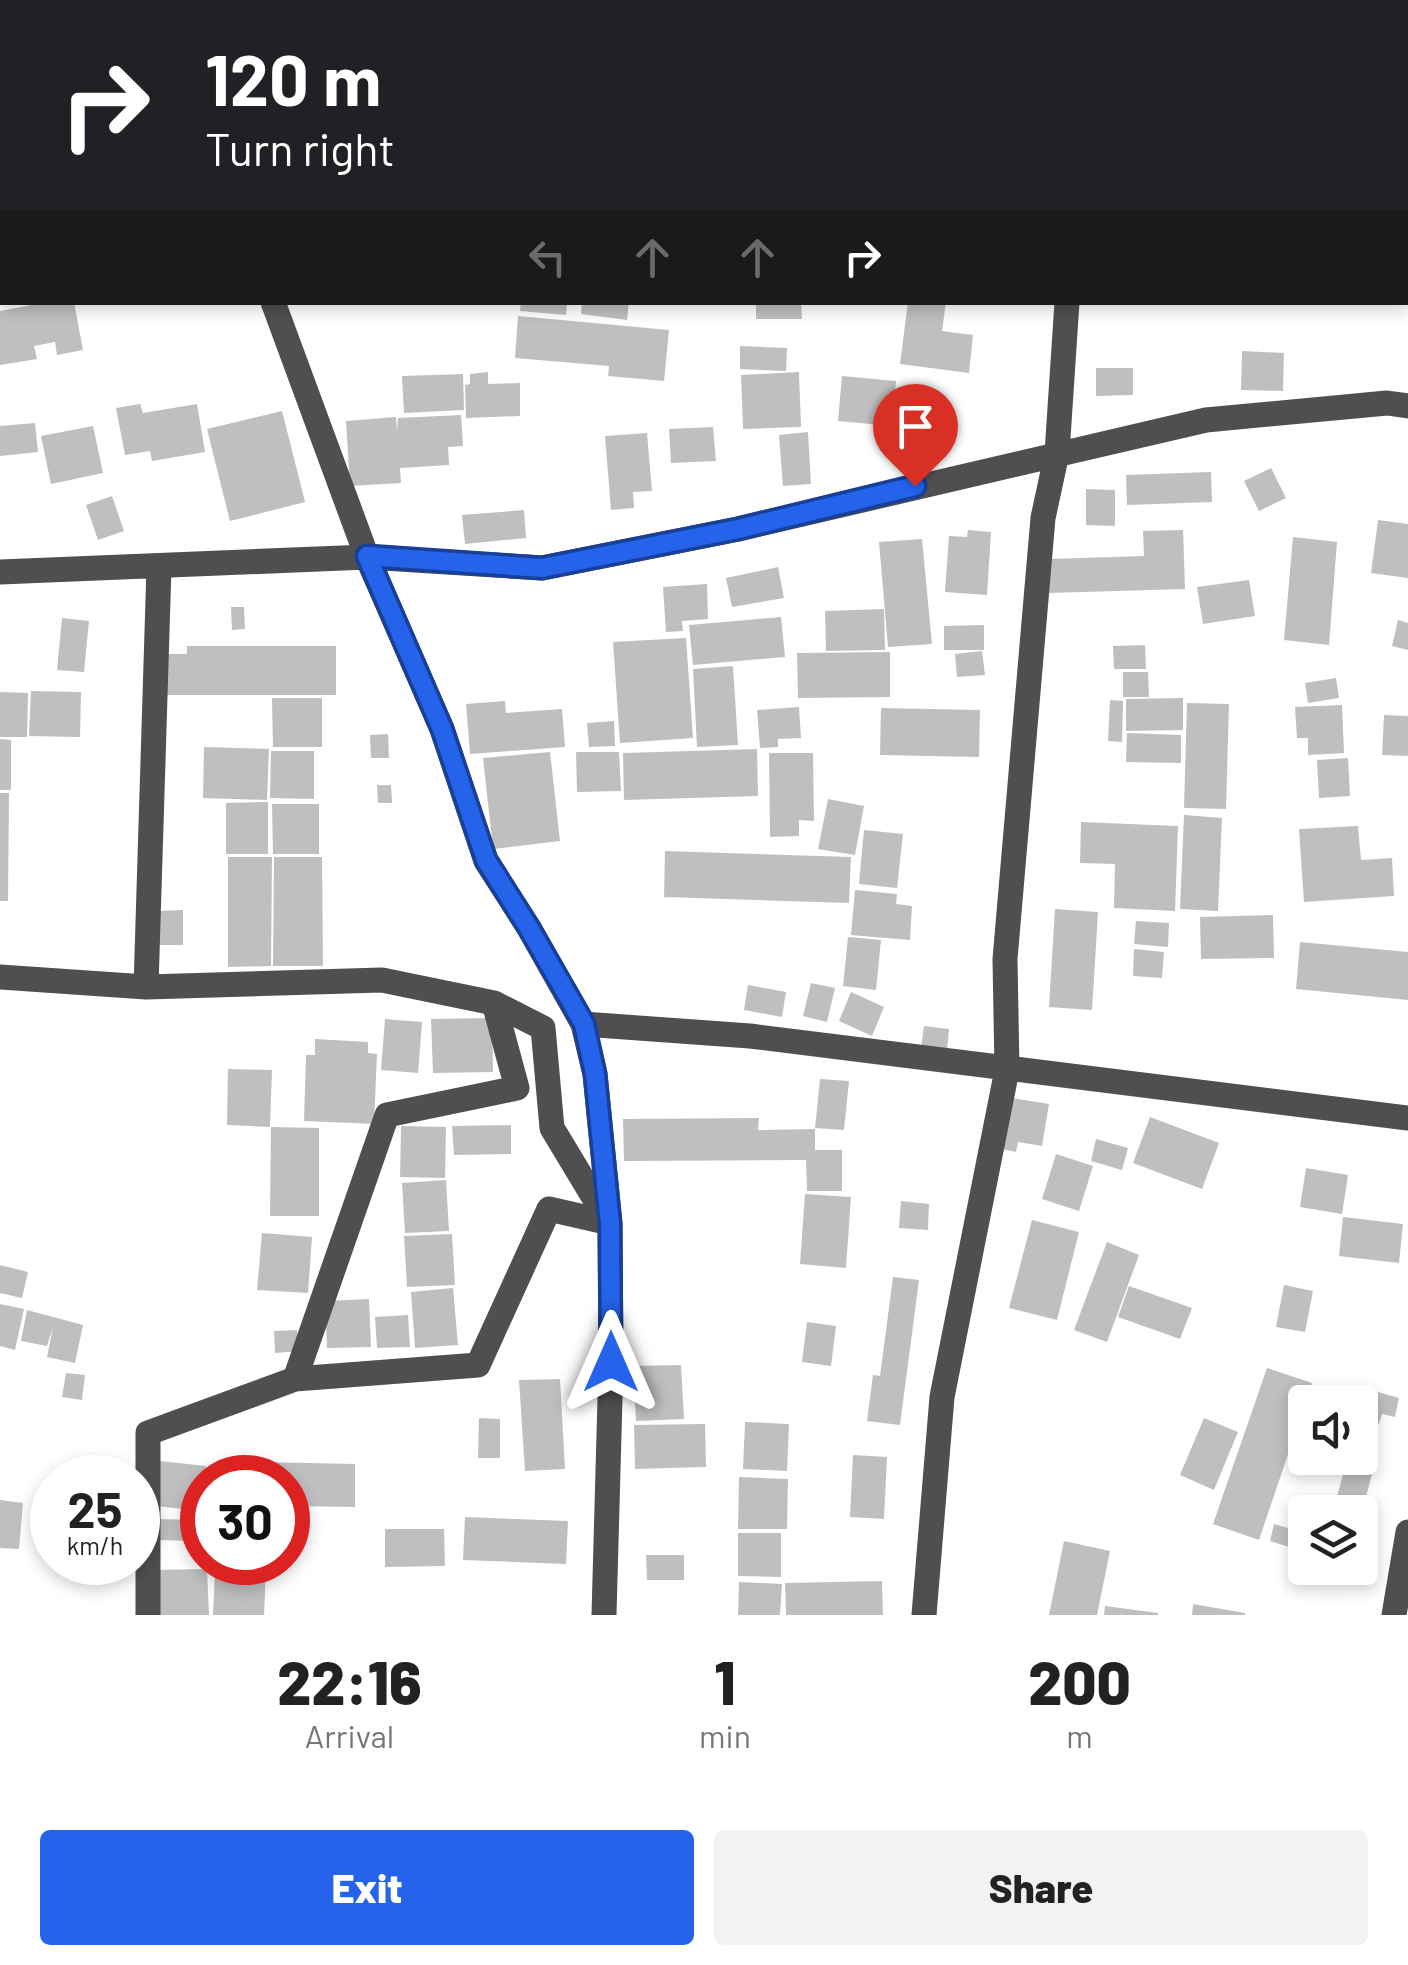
<!DOCTYPE html>
<style>
:root{--surface:#fff;--page:#f2f2f2;--text:#222;--muted:#767676;--accent:#2563eb}
body{margin:0;font-family:Barlow,sans-serif;background:var(--page);color:var(--text);height:100vh;display:flex;flex-direction:column;font-size:38px;white-space:nowrap}
*{box-sizing:border-box;margin:0}
p{font-size:32px;color:var(--muted)}
.icon{flex:none;width:55px;height:55px;fill:none;stroke:currentColor;stroke-width:2;stroke-linecap:round;stroke-linejoin:round}
.map{position:relative;height:1615px;overflow:hidden}
.panel{display:flex;flex-direction:column;background:var(--surface);flex:1}
.panel>*{flex:none}
.top-card{position:absolute;left:0px;top:0px;width:1410px;height:305px;box-shadow:0 5px 15px #0003;background:#202124;color:#fff;overflow:hidden}
.fabs{position:absolute;left:1288px;top:1385px;display:grid;gap:20px}
.fabs a{display:grid;place-items:center;width:90px;height:90px;border-radius:10px;background:var(--surface);box-shadow:0 5px 15px #0003;font-size:50px}
.speed{position:absolute;left:30px;top:1455px;display:flex;gap:20px;font-size:50px;font-weight:700;text-align:center}
.speed>*{display:grid;place-content:center;width:130px;height:130px;border-radius:50%;background:var(--surface);box-shadow:0 5px 15px #0003;line-height:1}
.speed small{font-size:25px;font-weight:400}
.speed .limit{border:15px solid #d22;background:#fff;color:#111}
.pin{position:absolute;display:grid;place-items:center;width:85px;height:85px;color:#fff;margin:-102px -42px;border-radius:50% 50% 50% 0;rotate:-45deg;box-shadow:0 0 10px #0007}
.pin .icon{rotate:45deg}
.me{position:absolute;width:110px;margin:-55px;rotate:0deg;stroke-linejoin:round;filter:drop-shadow(0 0 8px #0008)}
.turn{display:flex;align-items:center;gap:35px;height:210px;padding:0 40px;font-size:45px}
.turn .icon{width:130px;height:130px;stroke-width:2.5}
.turn b{display:block;font-size:70px;line-height:85px}
.lanes{display:flex;align-items:center;height:95px;padding:0 40px;background:#0003;justify-content:center;gap:50px;direction:ltr}
.lanes .off{opacity:.35}
.eta{display:flex;justify-content:space-evenly;align-items:center;height:170px;text-align:center}
.eta b{font-size:60px;font-weight:800;line-height:70px}
.action{display:flex;gap:20px;margin-top:auto;padding:20px 40px}
.action a{flex:1;height:115px;border-radius:10px;background:var(--accent);color:#fff;font-size:40px;font-weight:800;line-height:115px;text-align:center}
.action a+a{background:var(--page);color:var(--text)}
.map>svg:first-child{display:block}
.building{fill:#bfbfbf}
.lines{fill:none;stroke-linecap:round;stroke-linejoin:round}
.minor{stroke:#4f4f4f;stroke-width:25}
.route-casing{stroke:#184099;stroke-width:25}
.route{stroke:#2563eb;stroke-width:18}
</style>
<div class="map">
<svg width="1408" height="1615" viewBox="0 0 1408 1615">
<rect width="100%" height="100%" fill="#fff"/>
<path class="building" d="M48,302H74L83,350L57,355L55,342L34,346L37,359L0,365V311Z
M521,302H567L566,315L520,311Z
M582,302H629L627,320L581,314Z
M756,302H801L802,319H756Z
M908,302H946L942,331L973,335L969,373L900,364Z
M518,316L669,330L664,381L608,376L609,366L515,358Z
M740,346L787,348L786,371L740,369Z
M1242,351L1284,353L1283,391L1241,390Z
M1096,368H1133V395L1096,396Z
M488,372V384L520,383V416L466,418L465,385L470,384V374Z
M799,372L801,427L743,429L741,375Z
M463,374L464,410L404,413L402,376Z
M842,376L896,381L892,426L838,421Z
M140,404L143,413L197,404L205,452L152,461L150,451L125,455L116,408Z
M282,411L305,502L230,521L207,429Z
M461,415L463,446L448,447L449,465L400,468L401,483L350,486L346,421L396,417L397,431L398,418Z
M35,423L38,452L0,456V426Z
M93,426L103,473L51,484L41,436Z
M713,427L716,461L671,463L669,429Z
M808,432L811,484L783,486L779,435Z
M647,433L652,491L633,492L634,508L611,510L605,436Z
M1271,468L1286,498L1259,511L1244,481Z
M1211,472L1212,502L1127,505L1126,475Z
M1086,489L1115,490V526L1086,525Z
M112,496L124,531L98,540L86,505Z
M524,510L526,538L465,544L462,515Z
M1378,520L1408,524V578L1371,573Z
M968,530L991,532L987,595L945,592L949,536L967,537Z
M1183,530L1185,589L1048,593L1047,559L1144,556L1143,531Z
M1293,537L1337,542L1329,645L1284,640Z
M922,539L932,644L888,647L879,542Z
M778,567L784,598L732,607L726,578Z
M1249,580L1255,616L1203,624L1197,587Z
M707,584L708,619L682,621L683,631L666,632L663,587Z
M231,607H244L245,629L232,630Z
M884,609L885,650L826,651L825,611Z
M781,617L785,657L693,665L689,625Z
M62,618L89,621L84,672L57,670Z
M1398,620L1408,623V650L1392,646Z
M984,625V650H944V626Z
M686,638L693,738L620,743L613,642Z
M1145,645L1146,669H1114L1113,646Z
M187,646H336V695H165V654H187Z
M982,651L985,675L957,677L955,654Z
M890,652V697L798,698L797,653Z
M733,666L738,745L697,747L693,669Z
M1123,672H1148L1149,697H1123Z
M1336,678L1339,698L1308,703L1305,683Z
M31,691L81,692L80,737L29,736Z
M0,692L28,693L27,737H0Z
M272,698H322V747H273Z
M1183,698V730L1126,731V699Z
M1110,700L1123,701L1122,742L1108,741Z
M505,701L506,713L562,709L565,747L470,754L466,704Z
M1187,703L1229,704L1226,809L1184,808Z
M1342,705L1344,753L1308,755V738H1297L1295,707Z
M799,707L801,738L778,739V747L760,748L757,710Z
M881,708L980,710L979,757L880,755Z
M1384,715L1408,716V756L1382,755Z
M614,721L615,746L589,747L587,723Z
M1127,733L1181,735V763L1126,762Z
M388,734L389,758H371L370,735Z
M0,739L11,740V790H0Z
M204,747L269,749L267,800L203,798Z
M757,749L758,796L624,800L623,753Z
M271,751H314V799L270,798Z
M550,752L560,841L493,849L483,758Z
M576,752H619L621,791L577,792Z
M769,753H813L814,821L799,820V836L770,837Z
M1348,758L1350,796L1319,798L1317,760Z
M377,785H391L392,803H378Z
M0,793H9L8,901H0Z
M828,799L864,806L855,855L818,849Z
M268,802V854H226V803Z
M272,804H319V854H273Z
M1184,815L1222,818L1218,911L1180,909Z
M1081,822L1178,826L1175,911L1114,908L1115,864L1080,863Z
M1358,826L1361,860L1392,858L1394,896L1304,902L1299,829Z
M864,830L903,834L897,888L859,884Z
M665,851L851,857L849,903L664,897Z
M228,857H272L271,966L228,967Z
M274,857H322L323,966H273Z
M855,890L897,894L896,904L912,906L910,940L851,935Z
M1055,909L1098,912L1092,1010L1049,1007Z
M183,910V945H154V911Z
M1273,915L1274,958L1201,959L1200,917Z
M1136,921L1169,923L1168,947L1134,944Z
M848,937L881,940L876,990L843,986Z
M1300,942L1408,952V1000L1296,989Z
M1134,949L1164,952L1162,978L1133,976Z
M811,983L835,988L827,1022L803,1016Z
M748,985L786,992L782,1017L744,1010Z
M851,992L884,1007L872,1036L839,1021Z
M492,1018L493,1072L433,1073L431,1019Z
M385,1019L422,1022L418,1073L381,1070Z
M924,1026L949,1029L947,1051L921,1048Z
M315,1039L368,1042V1053L377,1054L374,1124L304,1121L306,1055H315Z
M228,1069L272,1070L270,1127L227,1125Z
M820,1079L849,1081L844,1130L815,1128Z
M1005,1097L1049,1104L1042,1146L1018,1142L1016,1152L997,1148Z
M1150,1117L1219,1143L1202,1189L1133,1163Z
M759,1118L758,1130L815,1129V1150H842V1191H807L806,1160L624,1161L623,1119Z
M511,1125V1154L454,1155L452,1126Z
M401,1126L446,1127L445,1178L400,1177Z
M271,1127L319,1128V1216H270Z
M1096,1139L1128,1148L1122,1170L1091,1161Z
M1056,1154L1093,1166L1079,1211L1042,1199Z
M1306,1168L1348,1175L1342,1214L1300,1207Z
M446,1180L449,1231L405,1233L402,1183Z
M805,1194L851,1197L846,1268L800,1264Z
M901,1201L929,1204L928,1230L899,1228Z
M1343,1217L1403,1224L1399,1263L1339,1256Z
M1032,1220L1079,1232L1057,1320L1009,1308Z
M262,1233L312,1237L308,1293L257,1290Z
M452,1234L455,1285L407,1287L404,1236Z
M1107,1242L1139,1255L1107,1342L1074,1330Z
M0,1265L28,1272L22,1298L0,1293Z
M893,1277L919,1280L900,1425L867,1421L873,1375L880,1376Z
M1284,1285L1313,1291L1305,1332L1276,1327Z
M1129,1286L1192,1308L1180,1339L1118,1317Z
M453,1288L458,1345L415,1348L411,1292Z
M369,1299L371,1347L327,1348L325,1301Z
M0,1304L24,1309L15,1350L0,1346Z
M27,1310L83,1325L75,1363L47,1357L53,1327L47,1346L21,1341Z
M408,1315L410,1347L377,1348L375,1317Z
M807,1322L836,1326L831,1366L802,1362Z
M297,1330L300,1351L275,1353L274,1331Z
M681,1365L684,1419L636,1421L633,1366Z
M1267,1368L1312,1383L1259,1540L1213,1524Z
M66,1373L85,1375L82,1400L62,1397Z
M560,1379L565,1469L525,1471L519,1380Z
M1367,1389L1399,1398L1395,1417L1382,1414L1379,1424L1360,1419Z
M479,1418L500,1419V1458H478Z
M1204,1418L1238,1432L1214,1490L1180,1475Z
M745,1422L789,1424L787,1471L743,1469Z
M705,1424L706,1467L635,1469L634,1425Z
M1360,1429L1377,1433L1368,1466L1343,1459L1360,1458Z
M853,1455L887,1457L884,1519L850,1517Z
M160,1461L206,1466L205,1478H202V1511L156,1506Z
M262,1462L355,1464V1507L288,1506V1478H261Z
M1346,1463L1373,1470L1362,1512H1333Z
M739,1477L788,1479L787,1529H738Z
M0,1500L23,1503L19,1549L0,1548Z
M465,1517L568,1521L566,1564L463,1560Z
M158,1519L194,1520V1541L158,1540Z
M1274,1524L1295,1530L1289,1547L1270,1541Z
M385,1529H444L445,1566L385,1567Z
M738,1533H781V1577L738,1576Z
M1064,1541L1110,1551L1097,1615H1049Z
M646,1555H684V1580H647Z
M207,1569L209,1615H154L152,1570Z
M215,1570L266,1571L264,1615H213Z
M882,1581L883,1615H786L785,1583Z
M739,1582L782,1584L780,1615H738Z
M1193,1604L1245,1613V1615H1192Z
M1105,1606L1158,1613V1615H1104Z"/>
<g class="lines">
<path class="minor" d="M176,0L177,2
M952,0L974,2
M1086,0L1087,2
M273,302L367,557L442,729L486,861L529,928L583,1024L595,1074L610,1223L611,1362L604,1615
M0,572L367,557L542,568L738,529L1206,420L1387,403L1408,406
M0,977L146,987L382,980L494,1003L543,1028L552,1128L605,1216
M146,987L159,567
M583,1024L750,1036L1408,1118
M295,1379L387,1115L517,1088L494,1003
M148,1615V1433L295,1379L478,1365L549,1209L610,1223
M924,1615L942,1397L1007,1070L1005,959L1043,518L1057,453L1067,302
M1394,1615L1408,1532"/>
</g>
<g class="lines">
<defs>
<path id="route" d="M611,1362L610,1224L595,1074L584,1024L529,928L486,860L442,729L367,556L542,568L738,529L915,486"/>
</defs>
<use href="#route" class="route-casing"/>
<use href="#route" class="route"/>
</g>
</svg>
<div class="fabs">
<a><svg class="icon" aria-label="sound" viewBox="0 0 24 24"><path d="M4 9h4l5-4v14l-5-4H4zM17 9q2 3 0 6"/></svg></a>
<a><svg class="icon" aria-label="layers" viewBox="0 0 24 24"><path d="M12 4l9 5-9 5-9-5zM3 14l9 5 9-5"/></svg></a>
</div>
<div class="speed"><div>25<small>km/h</small></div><div class="limit">30</div></div>
<div class="pin" style="left:915px;top:486px;background:#d93025"><svg class="icon" aria-label="arrive" viewBox="0 0 24 24"><path d="M6 21V4h12l-3 4 3 4H6"/></svg></div>
<svg class="me" style="left:611px;top:1362px" viewBox="-20 -20 40 40"><path d="M0-17L14 15 0 8-14 15z" fill="#2563eb" stroke="#fff" stroke-width="4"/></svg>
<div class="top-card">
<div class="turn"><svg class="icon" aria-label="right" viewBox="0 0 24 24"><path d="M7 20v-9h11M14 6l5 5-5 5"/></svg><div><b>120 m</b>Turn right</div></div>
<div class="lanes"><svg class="icon off" aria-label="left" viewBox="0 0 24 24"><path d="M17 20v-9H6M10 6l-5 5 5 5"/></svg><svg class="icon off" aria-label="ahead" viewBox="0 0 24 24"><path d="M12 20V5M6 11l6-6 6 6"/></svg><svg class="icon off" aria-label="ahead" viewBox="0 0 24 24"><path d="M12 20V5M6 11l6-6 6 6"/></svg><svg class="icon" aria-label="right" viewBox="0 0 24 24"><path d="M7 20v-9h11M14 6l5 5-5 5"/></svg></div>
</div>
</div>
<section class="panel">
<div class="eta">
<div><b>22:16</b><p>Arrival</p></div>
<div><b>1</b><p>min</p></div>
<div><b>200</b><p>m</p></div>
</div>
<div class="action"><a>Exit</a><a>Share</a></div>
</section>
